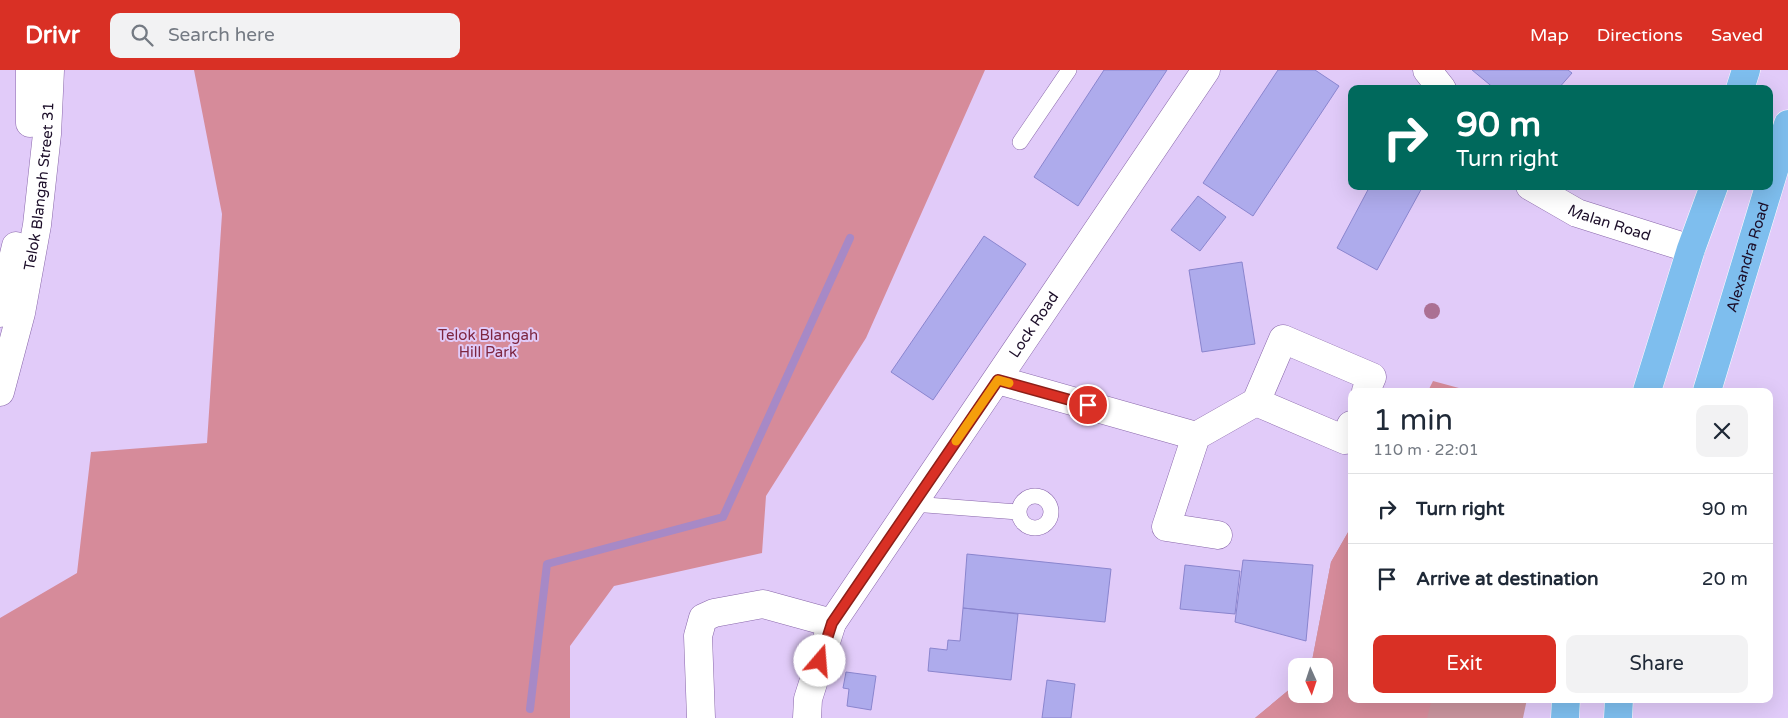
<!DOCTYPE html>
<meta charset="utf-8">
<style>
:root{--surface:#fff;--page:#f2f2f3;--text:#1f2937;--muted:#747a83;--line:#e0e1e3;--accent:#d93025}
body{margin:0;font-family:"Varela Round",sans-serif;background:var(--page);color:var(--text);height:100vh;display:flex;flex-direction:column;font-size:19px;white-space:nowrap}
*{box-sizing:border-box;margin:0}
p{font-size:16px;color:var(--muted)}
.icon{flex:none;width:28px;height:28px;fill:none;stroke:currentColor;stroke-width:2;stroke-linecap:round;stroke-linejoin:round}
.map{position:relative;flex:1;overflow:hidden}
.sheet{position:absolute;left:1348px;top:318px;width:425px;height:315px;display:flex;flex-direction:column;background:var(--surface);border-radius:10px;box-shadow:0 5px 20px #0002}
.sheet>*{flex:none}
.guide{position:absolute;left:1348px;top:15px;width:425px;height:105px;border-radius:10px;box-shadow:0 5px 20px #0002;background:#00695c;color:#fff;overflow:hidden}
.needle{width:32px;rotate:177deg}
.tools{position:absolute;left:1288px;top:588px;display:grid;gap:10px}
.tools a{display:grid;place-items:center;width:45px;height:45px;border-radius:10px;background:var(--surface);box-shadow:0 5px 20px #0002;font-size:25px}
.pin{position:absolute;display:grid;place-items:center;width:42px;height:42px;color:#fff;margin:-21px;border:2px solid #fff;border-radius:50%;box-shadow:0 1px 5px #0007}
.me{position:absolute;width:55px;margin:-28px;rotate:18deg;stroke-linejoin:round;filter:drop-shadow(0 0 4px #0008)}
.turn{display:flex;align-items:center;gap:18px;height:105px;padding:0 25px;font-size:22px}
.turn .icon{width:65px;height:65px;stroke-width:2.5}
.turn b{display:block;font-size:35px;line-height:42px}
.round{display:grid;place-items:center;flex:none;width:52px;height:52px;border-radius:10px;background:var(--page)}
.headline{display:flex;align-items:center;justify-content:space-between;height:85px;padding:0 25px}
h1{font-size:30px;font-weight:600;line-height:38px}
.primary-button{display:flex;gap:10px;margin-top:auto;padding:10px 25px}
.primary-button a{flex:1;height:58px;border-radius:10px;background:var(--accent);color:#fff;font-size:20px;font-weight:600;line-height:58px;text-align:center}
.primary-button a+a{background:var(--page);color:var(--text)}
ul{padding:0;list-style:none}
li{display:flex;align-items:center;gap:15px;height:70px;padding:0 25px;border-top:1px solid var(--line)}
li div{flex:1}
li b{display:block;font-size:19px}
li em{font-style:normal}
header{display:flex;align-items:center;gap:30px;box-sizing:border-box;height:70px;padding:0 25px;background:var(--accent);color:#fff}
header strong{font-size:24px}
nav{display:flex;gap:28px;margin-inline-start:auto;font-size:18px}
.search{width:350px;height:45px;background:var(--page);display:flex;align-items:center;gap:12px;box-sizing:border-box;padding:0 18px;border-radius:10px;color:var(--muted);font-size:19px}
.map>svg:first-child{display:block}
.green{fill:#c9949e}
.forest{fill:#d68b9a}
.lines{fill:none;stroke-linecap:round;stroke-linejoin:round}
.stream{stroke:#a789c6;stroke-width:8}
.building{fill:#aeabec;stroke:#8a85ce}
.lane-casing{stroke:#86a;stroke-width:16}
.street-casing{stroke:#86a;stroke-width:29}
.primary-casing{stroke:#fff;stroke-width:29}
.lane{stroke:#fff;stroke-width:15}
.street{stroke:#fff;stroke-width:28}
.primary{stroke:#7ebeee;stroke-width:28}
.tree{fill:#ab7093}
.route-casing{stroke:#8d1f18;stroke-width:12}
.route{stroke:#d93025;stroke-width:9}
.slow{stroke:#f59e0b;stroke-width:9}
.labels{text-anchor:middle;stroke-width:4;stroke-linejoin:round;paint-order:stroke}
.street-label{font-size:15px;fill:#1c0e29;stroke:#e1cbf9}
.park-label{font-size:15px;fill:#7e2640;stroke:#e1cbf9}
</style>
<header>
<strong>Drivr</strong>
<div class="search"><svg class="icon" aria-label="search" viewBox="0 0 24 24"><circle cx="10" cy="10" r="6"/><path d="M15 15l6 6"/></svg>Search here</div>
<nav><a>Map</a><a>Directions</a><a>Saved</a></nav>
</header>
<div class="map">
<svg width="1788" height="648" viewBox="0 0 1788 648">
<rect width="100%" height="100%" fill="#e1cbf9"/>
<path class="green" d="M1351,457V629H1527L1523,648H1255L1296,614V624H1324V596H1311L1331,492Z"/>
<path class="forest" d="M194,0H985L866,268L766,426L762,483L614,516L570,576V648H0V548L77,503L91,382L207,373L222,144Z
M1433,311L1470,321H1428Z
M1351,457V629H1432L1427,648H1255L1296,614V624H1324V596H1311L1331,492Z"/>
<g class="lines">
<path class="stream" d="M530,639L547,494L723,447L850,168"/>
</g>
<path class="building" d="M1104,0H1167L1078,136L1034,107Z
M1278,0H1315L1339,16L1253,146L1203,113Z
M1472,0H1568L1572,3L1558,19H1495Z
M1370,116H1423L1377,200L1337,178Z
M1198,126L1226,147L1200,181L1171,160Z
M984,166L1026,194L933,330L891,302Z
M1242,192L1255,274L1202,282L1189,200Z
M967,484L1111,499L1105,552L963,538Z
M1243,490L1313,495L1306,571L1235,552Z
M1185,495L1240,501L1235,544L1180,539Z
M963,538L1018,544L1011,610L928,601L930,578L947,580L948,570L960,571Z
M846,602L876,606L871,640L847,636L849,619L843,618Z
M1047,610L1075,614L1071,648H1042Z"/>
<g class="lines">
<defs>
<path id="lane" d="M1020,72L1069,0
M1019 442a16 16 0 1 1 32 0a16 16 0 1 1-32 0Z
M913,434L1018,442"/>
<g id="street">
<path d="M30,0V53"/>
<path d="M1427,0L1442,19"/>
<path id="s1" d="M1530,116L1577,143L1691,179"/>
<path d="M0,243L16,176"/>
<path d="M998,310L1196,366"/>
<path id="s2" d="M0,322L21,243L37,155L47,64L50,0"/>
<path d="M1256,332L1345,370L1351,355"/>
<path d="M1218,465L1166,457L1196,366L1256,332L1283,269L1372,307L1366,321"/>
<path d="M701,648L698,566L703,548L714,543L763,534L832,553"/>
<path id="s3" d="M807,648L808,629L832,553L1206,0"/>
</g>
<g id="primary">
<path d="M1740,19L1746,0"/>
<path d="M1647,321L1691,179L1714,116"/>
<path id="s4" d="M1707,321L1788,54"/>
<path d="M1565,648L1566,629"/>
<path d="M1618,648L1619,629"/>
</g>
</defs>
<use href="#lane" class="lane-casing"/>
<use href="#street" class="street-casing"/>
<use href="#primary" class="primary-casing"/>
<use href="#lane" class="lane"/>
<use href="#street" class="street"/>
<use href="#primary" class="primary"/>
</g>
<circle class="tree" cx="1432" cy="241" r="8"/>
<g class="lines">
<defs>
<path id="route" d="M820,591L832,553L998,310L1088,335"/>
</defs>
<use href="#route" class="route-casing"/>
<use href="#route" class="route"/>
<path class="slow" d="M956,371L998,310L1009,313"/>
</g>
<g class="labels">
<g class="street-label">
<text dy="5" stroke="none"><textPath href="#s2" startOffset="210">Telok Blangah Street 31</textPath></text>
<text dy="5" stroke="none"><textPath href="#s1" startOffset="88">Malan Road</textPath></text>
<text dy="5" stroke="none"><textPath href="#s4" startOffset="140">Alexandra Road</textPath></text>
<text dy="5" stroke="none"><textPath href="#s3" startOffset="459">Lock Road</textPath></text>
</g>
<g class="park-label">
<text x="488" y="270">Telok Blangah<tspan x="488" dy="17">Hill Park</tspan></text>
</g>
</g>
</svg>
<div class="tools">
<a><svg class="needle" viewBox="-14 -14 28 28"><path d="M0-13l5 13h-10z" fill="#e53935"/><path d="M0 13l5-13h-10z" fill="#747a83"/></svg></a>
</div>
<div class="pin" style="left:1088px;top:335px;background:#d93025"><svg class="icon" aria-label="arrive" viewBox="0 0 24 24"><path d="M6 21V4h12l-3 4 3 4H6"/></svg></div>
<svg class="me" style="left:820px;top:591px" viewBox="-20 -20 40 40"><circle r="19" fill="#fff"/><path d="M0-13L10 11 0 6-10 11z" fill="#d93025"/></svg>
<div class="guide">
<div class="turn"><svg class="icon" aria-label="right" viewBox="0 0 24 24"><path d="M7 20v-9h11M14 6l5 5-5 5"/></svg><div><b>90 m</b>Turn right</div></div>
</div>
<section class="sheet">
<div class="headline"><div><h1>1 min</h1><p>110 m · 22:01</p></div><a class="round"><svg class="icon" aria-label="close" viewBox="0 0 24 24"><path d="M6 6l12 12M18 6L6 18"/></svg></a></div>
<ul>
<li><svg class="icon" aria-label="right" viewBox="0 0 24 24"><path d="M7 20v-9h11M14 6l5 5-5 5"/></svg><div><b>Turn right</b></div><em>90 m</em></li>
<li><svg class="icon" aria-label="arrive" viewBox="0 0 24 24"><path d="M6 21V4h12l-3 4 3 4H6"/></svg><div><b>Arrive at destination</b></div><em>20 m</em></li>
</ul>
<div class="primary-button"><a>Exit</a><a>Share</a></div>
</section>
</div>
